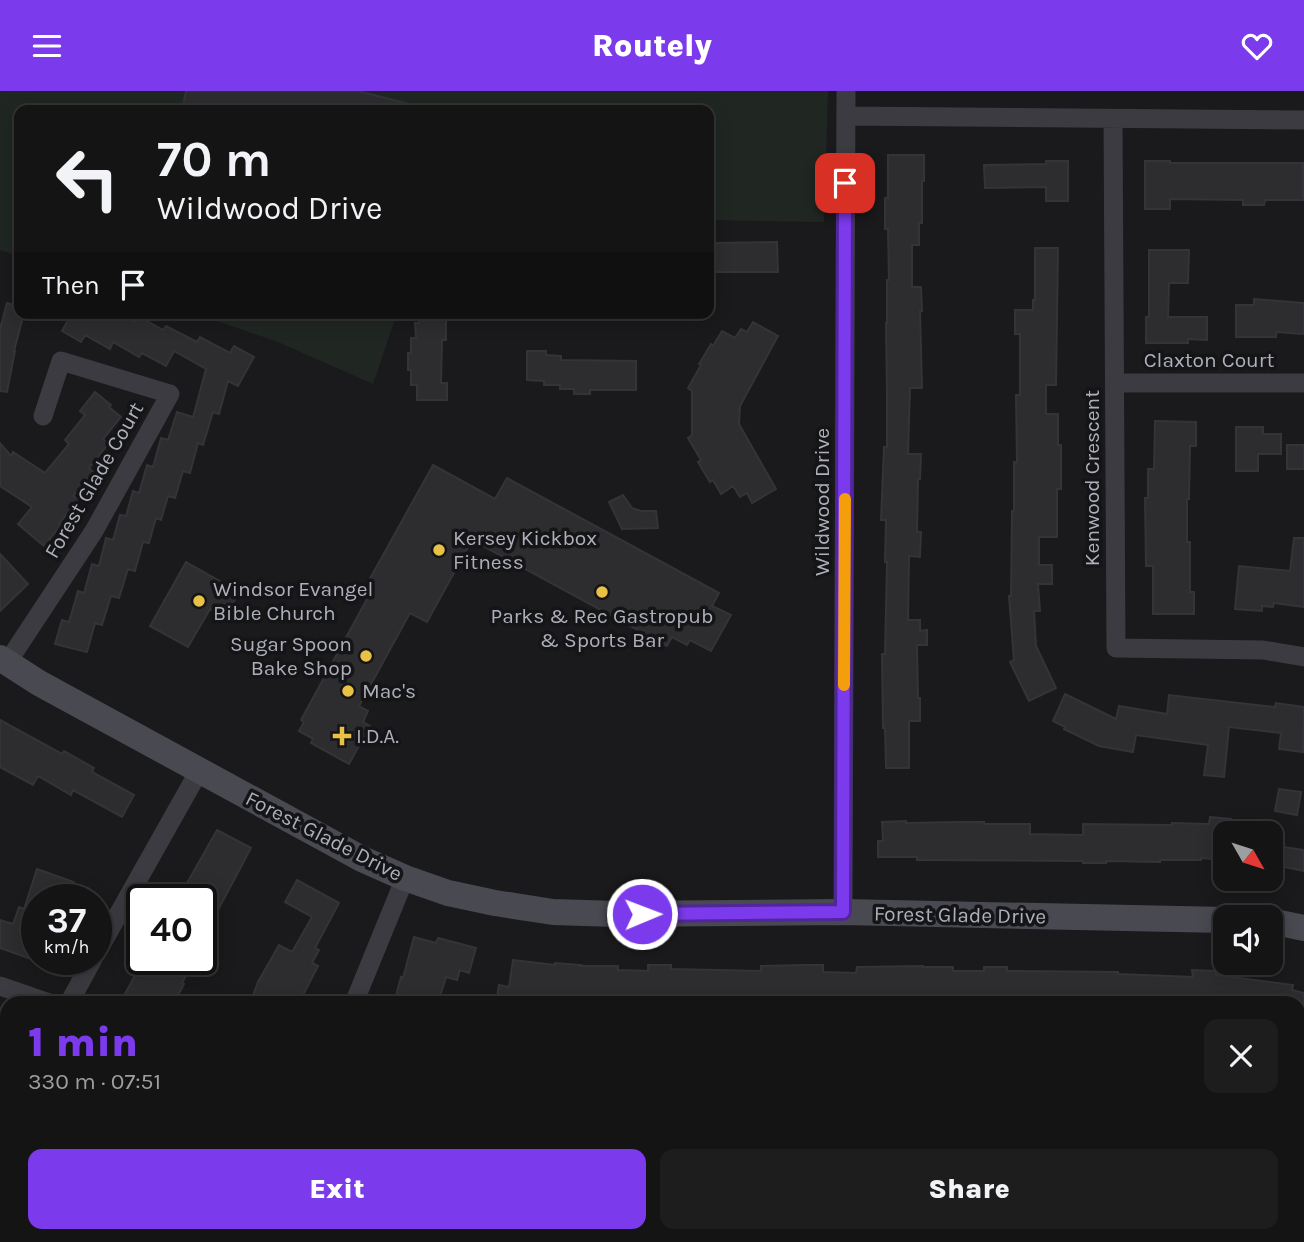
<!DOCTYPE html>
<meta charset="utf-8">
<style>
:root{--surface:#141415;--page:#1d1d1e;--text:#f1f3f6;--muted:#9d9ea0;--line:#333334;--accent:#7c3aed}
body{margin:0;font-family:Karla,sans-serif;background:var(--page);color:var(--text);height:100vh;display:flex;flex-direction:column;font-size:26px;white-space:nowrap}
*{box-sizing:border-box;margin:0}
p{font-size:23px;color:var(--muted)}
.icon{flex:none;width:38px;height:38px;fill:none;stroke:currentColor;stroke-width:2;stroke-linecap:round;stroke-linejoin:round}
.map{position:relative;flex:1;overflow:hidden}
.sheet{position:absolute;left:0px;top:905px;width:1306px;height:247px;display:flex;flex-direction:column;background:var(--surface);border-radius:21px 21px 0 0;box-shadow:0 4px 18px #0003,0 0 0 2px var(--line)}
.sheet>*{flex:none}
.top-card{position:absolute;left:14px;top:14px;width:700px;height:214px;border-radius:14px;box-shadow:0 4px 18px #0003,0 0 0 2px var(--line);background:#141415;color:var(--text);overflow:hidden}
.needle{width:46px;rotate:129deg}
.tools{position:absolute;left:1213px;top:730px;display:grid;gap:14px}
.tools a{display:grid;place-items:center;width:70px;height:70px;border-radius:14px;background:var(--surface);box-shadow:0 4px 18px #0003,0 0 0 2px var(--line);font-size:35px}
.speed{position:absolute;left:21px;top:793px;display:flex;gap:14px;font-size:35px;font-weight:700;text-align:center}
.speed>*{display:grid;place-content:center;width:91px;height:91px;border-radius:50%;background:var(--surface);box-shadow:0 4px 18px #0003,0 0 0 2px var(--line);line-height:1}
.speed small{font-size:18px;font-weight:400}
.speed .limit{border:4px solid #111;border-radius:10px;background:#fff;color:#111}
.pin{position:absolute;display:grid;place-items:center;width:60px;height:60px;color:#fff;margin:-30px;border-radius:14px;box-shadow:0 4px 10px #0006}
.me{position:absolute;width:77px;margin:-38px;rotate:89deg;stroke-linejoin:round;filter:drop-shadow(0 0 5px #0008)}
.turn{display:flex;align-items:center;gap:24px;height:147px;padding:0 28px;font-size:32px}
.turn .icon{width:91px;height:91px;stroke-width:2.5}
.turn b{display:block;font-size:49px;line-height:60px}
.then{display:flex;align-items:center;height:66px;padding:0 28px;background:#0003;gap:14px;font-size:26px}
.round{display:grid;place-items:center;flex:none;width:74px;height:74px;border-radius:14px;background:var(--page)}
.head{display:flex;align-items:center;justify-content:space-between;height:119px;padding:0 28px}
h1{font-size:42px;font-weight:800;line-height:52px;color:var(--accent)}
.primary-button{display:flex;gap:14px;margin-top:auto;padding:14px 28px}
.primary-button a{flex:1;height:80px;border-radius:14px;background:var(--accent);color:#fff;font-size:28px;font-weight:800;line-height:80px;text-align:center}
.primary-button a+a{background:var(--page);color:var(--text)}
header{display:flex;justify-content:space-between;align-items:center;height:91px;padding:0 28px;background:var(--accent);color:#fff;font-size:32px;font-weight:800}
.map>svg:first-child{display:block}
.green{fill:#202722}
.building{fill:#2d2d30;stroke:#343438;stroke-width:2}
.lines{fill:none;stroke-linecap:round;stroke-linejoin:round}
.street{stroke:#3b3b41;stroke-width:19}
.secondary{stroke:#494a51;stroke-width:26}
.route-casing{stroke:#51269a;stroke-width:18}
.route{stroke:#7c3aed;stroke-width:12}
.slow{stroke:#f59e0b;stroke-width:12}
.poi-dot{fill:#e8c146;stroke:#151517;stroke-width:2.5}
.labels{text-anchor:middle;stroke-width:7;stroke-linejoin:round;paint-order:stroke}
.street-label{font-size:21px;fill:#adb0bb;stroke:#151517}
.poi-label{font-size:21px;fill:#adb0bb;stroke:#151517;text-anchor:start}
</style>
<header><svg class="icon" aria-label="menu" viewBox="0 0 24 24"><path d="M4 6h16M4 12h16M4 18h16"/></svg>Routely<svg class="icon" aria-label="heart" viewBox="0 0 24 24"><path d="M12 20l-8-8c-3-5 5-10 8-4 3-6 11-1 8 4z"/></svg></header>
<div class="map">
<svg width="1304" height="1151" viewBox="0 0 1304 1151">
<rect width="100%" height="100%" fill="#1a1a1c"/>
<path class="green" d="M0,0H828L824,131L709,129V19H19V165L0,159Z
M194,222H397L373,293L278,251Z"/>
<path class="building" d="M186,0H358L413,14L412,19H182Z
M888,64H924V90H922V132H919V154H912V196H921L922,220H920L922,297H910L908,363H921L920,388H918L917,441H921L920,466L909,465L908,529H920V540L927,539V554H917L918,607H920V630H909V677H886L885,637H883L882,563H885L887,471H885L886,429H881L884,356H887V303L886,232H887V189H889L888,138H885V107H888Z
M1046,70H1068V110H1046V96L985,97L984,74L1046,73Z
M1145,70H1170V72H1303V109H1265L1264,114H1243V109L1170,108V118H1145Z
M777,151L778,181H709V155H715V152Z
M1035,157H1058L1056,294H1046V323H1058V354H1061V398H1057V446H1039V474H1052V493H1038L1040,520H1034L1036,555L1056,597L1029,610L1010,571L1014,569L1009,505H1011L1012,420H1014V371H1017L1016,304H1020V243H1015V219H1033V209H1035Z
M1149,159H1189L1188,192H1169L1168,226H1207V249L1188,248V252H1146V226H1149Z
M1254,208L1304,212V243L1276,241V246H1236V214H1254Z
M7,212L19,215V222H24L14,260H15L7,301L0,300V238Z
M72,222H119L134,231L138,225L163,239L166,235L197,251L200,246L230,262L234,255L254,266L238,295L228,290L219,323L213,321L203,354L198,352L190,382L183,380L175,407L168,405L161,429L156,427L149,452L143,451L135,480L128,478L119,507L111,505L102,534L95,532L87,561L55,553L62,529L69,531L78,500L84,502L92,473L99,475L106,447L113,449L120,424L126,425L133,400L139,402L147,374L153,376L161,347L168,349L177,321L193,326L206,278L174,260L166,275L142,262L139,266L113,251L110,258L85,244L81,251L62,240Z
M420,222H446V249H442L441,292H447V309H417V294H411V279H408V262H411V247H416L415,232H419Z
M753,231L778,245L740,315L739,333L776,398L752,412L747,402L740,406L733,395L721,403L713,389L710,391L698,371L701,369L688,347L692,344V300L688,297L701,274L699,273L711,253L713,255L722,240L735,247L741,238L747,241Z
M527,260H546V264L561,265V269L636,270V299H590V303H574V298H560V294H544V290L527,289Z
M95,301L111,314L109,316L121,326L103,348L108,353L89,377L93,381L73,405L78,408L59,433L61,434L44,455L18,433L32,416L0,395V352L11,365L13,361L45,382L69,353L65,349L85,324L80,320Z
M1155,330L1196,331V355H1190L1189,408H1187V451H1190V501H1194V523H1153V475H1146L1145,407H1148V378H1154Z
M1236,336H1263V343H1281V363H1258V380H1236Z
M1287,354H1304V378H1287Z
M433,374L495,408L507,387L719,502L712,515L731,524L711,560L690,549L687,554L672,546L667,555L472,449L427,531L410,522L359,615L368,620L363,631L370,635L349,673L311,652L313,648L299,640L304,631L301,629L373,497L367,493Z
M623,404L632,417L641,420H656L658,437L622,438L609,411Z
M1294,447H1304V516L1274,512L1273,516L1262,515V520L1235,518L1239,475L1290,480Z
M0,463L28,493L0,520Z
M186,471L239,501L225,527L210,518L188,556L150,535Z
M1065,603L1116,628L1119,615L1167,623L1169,604L1275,616L1276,612L1304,616L1303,661L1279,658L1281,642L1229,636L1224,686L1204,684L1208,654L1136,644L1133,661L1099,655L1064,638L1065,636L1053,630Z
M0,629L62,663L64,660L94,677L92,681L134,704L122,726L73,699L71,704L38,685L33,694L0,676Z
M1279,698L1301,701L1297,724L1275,720Z
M1210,726L1231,728L1230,742H1225V769L1201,767V769H1160V771L1106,770V772H1083V770L917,769V766H878V750H883L882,731L906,730V732L960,731H984V733H1030V743L1083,744V733L1172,734V732L1209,733Z
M217,739L251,757L201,851V808H178Z
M1270,754L1304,759V780L1270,773Z
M37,778L74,791L68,808H37V870L0,857V829L13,833L19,816L24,818Z
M297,789L339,812L315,857L319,859L312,872L318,875L299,912H250L258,891L279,854L292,861L312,826L285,811Z
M414,846L436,852L438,847L476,857L469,882L460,879L457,889L446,886L438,912H394L401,886L403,887Z
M144,868H195L182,892L184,893L174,912H120Z
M513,869L555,874V872L581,874L580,875H618V879L648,880V874H671V878L761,880V875L804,874H823V881L856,882L857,876L923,875V876H953V880H984V876H1007V880L1118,881V883L1193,886L1192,879L1216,880V884L1293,894L1292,899L1304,902V912H846V906H796V912H537L511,909V912H496L499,894L509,896Z"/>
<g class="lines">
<path class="street" d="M846,25L1304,29
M1113,28L1116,557L1263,559L1304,566
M1115,292H1304
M7,572L94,440L170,303L61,270L43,325
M843,821L846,0
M96,863L199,680
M0,895L49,912
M69,912L93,868
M354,912L405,787
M0,1113L7,1092
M1298,1117L1304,1118
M262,1151L264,1144"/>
<path class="secondary" d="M0,567L39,592L362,768L405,787L448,802L495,812L553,821L617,823L843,821L1225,829
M1270,830L1304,837"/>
</g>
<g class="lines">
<defs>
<path id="route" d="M642,823L843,821L845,92"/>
</defs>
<use href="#route" class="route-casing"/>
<use href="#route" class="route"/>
<path class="slow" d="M844,594L845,408"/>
</g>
<g class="poi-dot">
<circle cx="439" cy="459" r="7"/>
<circle cx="602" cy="501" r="7"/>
<circle cx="199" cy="510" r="7"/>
<circle cx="366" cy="565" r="7"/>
<circle cx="348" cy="600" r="7"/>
<path d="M338.5 634.5h7v7h7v7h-7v7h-7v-7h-7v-7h7z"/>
</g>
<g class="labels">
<g class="street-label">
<text x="1209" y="276">Claxton Court</text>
<text transform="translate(1092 387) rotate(-90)" y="7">Kenwood Crescent</text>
<text transform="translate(94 389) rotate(-60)" y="7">Forest Glade Court</text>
<text transform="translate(822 411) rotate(-90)" y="7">Wildwood Drive</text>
<text transform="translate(324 745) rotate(27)" y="7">Forest Glade Drive</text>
<text transform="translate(960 824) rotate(1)" y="7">Forest Glade Drive</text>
</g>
<g class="poi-label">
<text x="453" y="454">Kersey Kickbox<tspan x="453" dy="24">Fitness</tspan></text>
<text x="213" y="505">Windsor Evangel<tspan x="213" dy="24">Bible Church</tspan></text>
<text x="602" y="532" text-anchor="middle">Parks &amp; Rec Gastropub<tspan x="602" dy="24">&amp; Sports Bar</tspan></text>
<text x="352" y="560" text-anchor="end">Sugar Spoon<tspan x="352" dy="24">Bake Shop</tspan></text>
<text x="362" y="607">Mac's</text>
<text x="356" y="652">I.D.A.</text>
</g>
</g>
</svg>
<div class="tools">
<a><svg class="needle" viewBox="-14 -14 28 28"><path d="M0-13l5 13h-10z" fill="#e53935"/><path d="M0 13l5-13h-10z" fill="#9d9ea0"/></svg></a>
<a><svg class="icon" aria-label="sound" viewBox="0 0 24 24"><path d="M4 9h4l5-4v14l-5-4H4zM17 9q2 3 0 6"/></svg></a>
</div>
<div class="speed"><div>37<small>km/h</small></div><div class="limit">40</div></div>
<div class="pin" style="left:845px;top:92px;background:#d93025"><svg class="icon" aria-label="arrive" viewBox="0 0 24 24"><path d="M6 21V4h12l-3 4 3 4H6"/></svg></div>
<svg class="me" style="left:642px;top:823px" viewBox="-20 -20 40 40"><circle r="17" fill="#7c3aed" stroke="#fff" stroke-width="3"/><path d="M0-11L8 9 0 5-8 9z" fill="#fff"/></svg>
<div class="top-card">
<div class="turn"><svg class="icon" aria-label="left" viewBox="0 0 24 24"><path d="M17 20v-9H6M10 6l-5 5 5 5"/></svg><div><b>70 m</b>Wildwood Drive</div></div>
<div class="then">Then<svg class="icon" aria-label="arrive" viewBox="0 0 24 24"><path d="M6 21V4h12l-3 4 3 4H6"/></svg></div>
</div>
<section class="sheet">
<div class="head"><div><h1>1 min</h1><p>330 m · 07:51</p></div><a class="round"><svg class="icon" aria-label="close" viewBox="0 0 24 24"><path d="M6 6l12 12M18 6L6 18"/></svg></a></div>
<div class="primary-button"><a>Exit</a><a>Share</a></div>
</section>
</div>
